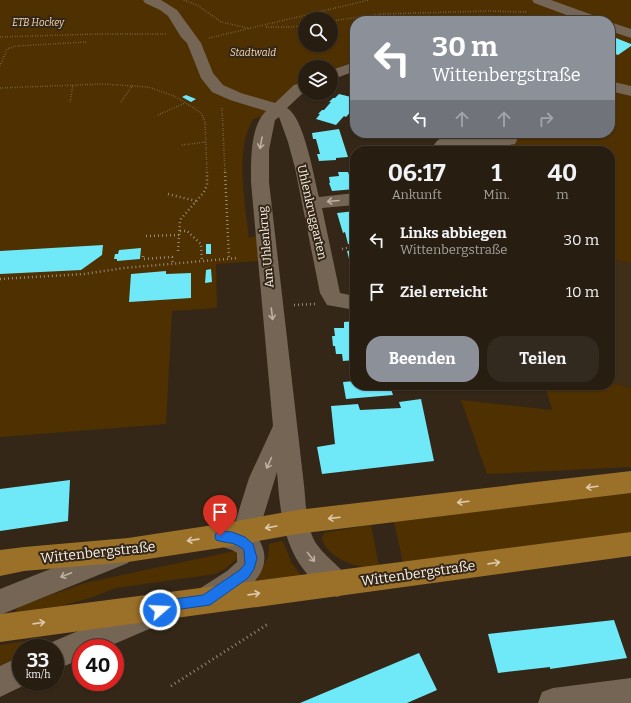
<!DOCTYPE html>
<html lang="de">
<meta charset="utf-8">
<style>
:root{--surface:#271d11;--page:#332a1f;--text:#f1f3f6;--muted:#a4a29f;--line:#433b31;--accent:#8c9099}
body{margin:0;font-family:Bitter,serif;background:var(--page);color:var(--text);height:100vh;display:flex;flex-direction:column;font-size:15px;white-space:nowrap}
*{box-sizing:border-box;margin:0}
p{font-size:13px;color:var(--muted)}
.icon{flex:none;width:22px;height:22px;fill:none;stroke:currentColor;stroke-width:2;stroke-linecap:round;stroke-linejoin:round}
.map{position:relative;flex:1;overflow:hidden}
.side{position:absolute;left:350px;top:146px;width:265px;height:244px;display:flex;flex-direction:column;background:var(--surface);border-radius:16px;box-shadow:0 1px 3px #0004,0 0 0 1px var(--line)}
.side>*{flex:none}
.guide{position:absolute;left:350px;top:16px;width:265px;height:122px;border-radius:16px;box-shadow:0 1px 3px #0004,0 0 0 1px var(--line);background:#8c9099;color:#fff;overflow:hidden}
.controls{position:absolute;left:298px;top:12px;display:grid;gap:8px}
.controls a{display:grid;place-items:center;width:40px;height:40px;border-radius:50%;background:var(--surface);box-shadow:0 1px 3px #0004,0 0 0 1px var(--line);font-size:20px}
.speed{position:absolute;left:12px;top:639px;display:flex;gap:8px;font-size:20px;font-weight:700;text-align:center}
.speed>*{display:grid;place-content:center;width:52px;height:52px;border-radius:50%;background:var(--surface);box-shadow:0 1px 3px #0004,0 0 0 1px var(--line);line-height:1}
.speed small{font-size:10px;font-weight:400}
.speed .limit{border:6px solid #d22;background:#fff;color:#111}
.pin{position:absolute;display:grid;place-items:center;width:34px;height:34px;color:#fff;margin:-41px -17px;border-radius:50% 50% 50% 0;rotate:-45deg;box-shadow:0 0 4px #0007}
.pin .icon{rotate:45deg}
.me{position:absolute;width:44px;margin:-22px;rotate:71deg;stroke-linejoin:round;filter:drop-shadow(0 0 3px #0008)}
.turn{display:flex;align-items:center;gap:14px;height:84px;padding:0 16px;font-size:18px}
.turn .icon{width:52px;height:52px;stroke-width:2.5}
.turn b{display:block;font-size:28px;line-height:34px}
.lanes{display:flex;align-items:center;height:38px;padding:0 16px;background:#0003;justify-content:center;gap:20px;direction:ltr}
.lanes .off{opacity:.35}
.eta{display:flex;justify-content:space-evenly;align-items:center;height:68px;text-align:center}
.eta b{font-size:24px;font-weight:700;line-height:28px}
.primary-button{display:flex;gap:8px;margin-top:auto;padding:8px 16px}
.primary-button a{flex:1;height:46px;border-radius:16px;background:var(--accent);color:#fff;font-size:16px;font-weight:700;line-height:46px;text-align:center}
.primary-button a+a{background:var(--page);color:var(--text)}
ul{padding:0;list-style:none}
li{display:flex;align-items:center;gap:12px;height:52px;padding:0 16px}
li div{flex:1}
li b{display:block;font-size:15px}
li em{font-style:normal}
.map>svg:first-child{display:block}
.built{fill:#3f2e18}
.green{fill:#4f3000;fill-rule:evenodd}
.building{fill:#6fe8f8}
.lines{fill:none;stroke-linecap:round;stroke-linejoin:round}
.path-far2{stroke:#958a7d;stroke-width:1.5;stroke-dasharray:0.5 2;stroke-linecap:butt}
.path-far1{stroke:#958a7d;stroke-width:2.5;stroke-dasharray:1 3;stroke-linecap:butt}
.path{stroke:#958a7d;stroke-width:3;stroke-dasharray:1 3.5;stroke-linecap:butt}
.minor{fill:#746554;fill-rule:evenodd}
.major{fill:#9b7029;fill-rule:evenodd}
.oneway{stroke:#bdb1a4}
.oneway2{stroke:#ddcaad}
.route{fill:#1a73e8;stroke:#114b97}
.labels{text-anchor:middle;stroke-width:4;stroke-linejoin:round;paint-order:stroke}
.far-park-label{font-size:10px;font-style:italic;fill:#f5d8b5;stroke:#342717}
.street-label{font-size:12px;fill:#f9f0e6;stroke:#342717}
.near-street-label{font-size:14px;fill:#f9f0e6;stroke:#342717}
</style>
<div class="map">
<svg width="631" height="703" viewBox="0 0 631 703">
<rect width="100%" height="100%" fill="#342717"/>
<path class="built" d="M610,259L631,263V388L610,382Z"/>
<path class="green" d="M0,0H631V263L610,259V151H503V145L506,133H610V21H355V61L331,70V67H305V80L296,84L265,116L253,119C250,125 247,132 245,139C239,171 245,206 249,238L260,234L263,258L258,261L216,264L217,308L172,311L166,424L0,437ZM305,19H331V45H305Z
M610,382L631,388V467L487,474L461,400L552,410L545,385H610Z
M631,493V532L403,563L394,522Z
M371,525L379,566C374,566 369,567 364,567C348,565 325,554 322,538L324,533Z
M281,541L284,543L291,562L300,574L299,576L259,581L257,577L268,557L269,544Z
M234,551L237,554V559L225,569L215,574L116,588L90,598L61,606L16,613L17,607L25,604L85,583Z
M26,641H35L33,647L21,648V656L0,666V645Z"/>
<path class="building" d="M611,36L631,44V46L618,55L610,52V48L612,46H610Z
M339,94L355,98V103L351,107L354,108L346,117L344,116L336,125L316,119L320,114H318L322,110H324L331,102H329L333,98H335Z
M186,95L196,99L191,102L182,97Z
M339,129L348,157L336,158V160L319,161L317,154H320L316,139H313L312,133Z
M385,133H425L416,138L412,139L403,138L398,135L392,137Z
M396,146L426,147V151H396Z
M458,148L488,149V151H458Z
M338,172H348L349,175H355V189L332,191L329,183H330L329,177L339,176Z
M355,211V244H348L345,232L343,233L337,213Z
M206,244H211V254H206Z
M103,245L102,255L81,270L0,274V251Z
M141,248L140,259L117,261V259H114L115,254H118L119,250Z
M355,250V278H354L347,251Z
M211,269L212,282L205,283L206,270Z
M166,271V274L191,273V298L129,302L131,274Z
M355,321V360L343,361L342,354H336L335,346H333L332,336H335L334,328H344V322Z
M355,381V385H400L401,389H391L393,395L346,399L343,382Z
M421,399L434,461L322,474L317,447L335,444L331,406L358,404L360,410L381,409L401,408L399,402Z
M70,480L68,521L0,531V489Z
M614,620L627,658L550,669V667L498,673L488,634Z
M419,653L437,690L407,703H300Z"/>
<g class="lines">
<path class="path-far2" d="M184,0L197,5L221,22L248,28
M331,21L382,14L487,11L528,12
M266,27H291L305,25
M0,37L97,34H166
M209,38L369,0
M0,66L7,49L16,46L87,42
M0,88L103,84L148,87L174,96L194,108L202,114L205,122L207,173
M70,102L73,85
M121,102L133,85
M222,108L225,173
M158,115L185,103
M182,145L205,142"/>
<path class="path-far1" d="M225,172L229,259
M168,194L196,201
M180,231H187L201,244L202,262
M146,236L179,235
M342,249L355,246
M178,251L180,220L204,192L207,185V172
M143,256V259L172,257L173,264
M0,279L84,274L124,268L237,258
M294,305L315,304"/>
<path class="path" d="M171,686L268,624"/>
<path class="minor" d="M143,0H161L177,10L201,43L213,73L223,85L241,93L275,103L294,85L305,81V91L287,108C304,117 314,178 319,197L355,193V205L322,208L340,293L355,296V310L327,305L320,293L295,168L288,142L279,117L275,120L269,150V182L304,485C306,504 306,531 318,546C328,560 344,568 351,584L347,593L337,597C327,593 320,587 312,579C283,550 280,511 277,472L257,537C283,573 235,602 206,613L196,609L192,600L196,591L227,571L237,562V553L232,550L213,544L209,536L213,528L222,524L234,526L249,478L273,426L251,182C251,160 250,127 266,111L230,100L212,92L201,78L187,43L181,37L168,16L160,10L145,3Z
M532,0H551L601,18L603,21H583L534,3Z
M610,22L631,29V38L610,31Z
M355,62V71L331,80V70Z
M610,81L631,86V96L610,91Z
M501,133H517V140L515,144L509,145H453L451,147V151H433C433,141 441,137 450,135H501Z
M118,542L128,545L132,554L128,563L0,615V589Z
M153,599L163,603L167,613L163,623L105,648H81V659L55,670V648H43L45,645Z
M21,656V682H31L0,697V666Z
M631,678V703H538L542,692L553,688Z"/>
<path class="major" d="M631,471V493L297,534L220,548L128,562L24,571L0,576V550L24,547L128,538L220,524L297,510Z
M631,532V556L0,642V614Z"/>
</g>
<defs><path id="oneway-shaft" d="M-6 0H5M1.5-3L5.5 0L1.5 3" fill="none" stroke-width="1.6" stroke-linecap="round" stroke-linejoin="round"/></defs>
<g class="oneway">
<use href="#oneway-shaft" transform="translate(261 143) rotate(100)"/>
<use href="#oneway-shaft" transform="translate(333 201) rotate(175)"/>
<use href="#oneway-shaft" transform="translate(272 314) rotate(83)"/>
<use href="#oneway-shaft" transform="translate(269 463) rotate(114)"/>
<use href="#oneway-shaft" transform="translate(311 557) rotate(52)"/>
<use href="#oneway-shaft" transform="translate(66 575) rotate(158)"/>
</g>
<g class="oneway2">
<use href="#oneway-shaft" transform="translate(592 487) rotate(173)"/>
<use href="#oneway-shaft" transform="translate(463 502) rotate(173)"/>
<use href="#oneway-shaft" transform="translate(334 518) rotate(173)"/>
<use href="#oneway-shaft" transform="translate(271 527) rotate(170)"/>
<use href="#oneway-shaft" transform="translate(193 540) rotate(172)"/>
<use href="#oneway-shaft" transform="translate(494 563) rotate(-8)"/>
<use href="#oneway-shaft" transform="translate(254 594) rotate(-8)"/>
<use href="#oneway-shaft" transform="translate(39 623) rotate(-8)"/>
</g>
<path class="route" d="M220,531L232,532L245,537L253,544L257,558L254,569L248,578L210,605L174,610L160,616L156,614L155,610L156,607L174,599L203,595L240,570L245,564L244,550C234,541 228,544 216,540L215,536L216,533Z"/>
<g class="labels">
<g class="far-park-label">
<text x="38" y="26">ETB Hockey</text>
<text x="253" y="56">Stadtwald</text>
</g>
<g class="street-label">
<text transform="translate(312 212) rotate(77)" y="4">Uhlenkruggarten</text>
<text transform="translate(266 247) rotate(-95)" y="4">Am Uhlenkrug</text>
</g>
<g class="near-street-label">
<text transform="translate(98 552) rotate(-6)" y="5">Wittenbergstraße</text>
<text transform="translate(418 573) rotate(-8)" y="5">Wittenbergstraße</text>
</g>
</g>
</svg>
<div class="controls">
<a><svg class="icon" aria-label="search" viewBox="0 0 24 24"><circle cx="10" cy="10" r="6"/><path d="M15 15l6 6"/></svg></a>
<a><svg class="icon" aria-label="layers" viewBox="0 0 24 24"><path d="M12 4l9 5-9 5-9-5zM3 14l9 5 9-5"/></svg></a>
</div>
<div class="speed"><div>33<small>km/h</small></div><div class="limit">40</div></div>
<div class="pin" style="left:220px;top:536px;background:#d93025"><svg class="icon" aria-label="arrive" viewBox="0 0 24 24"><path d="M6 21V4h12l-3 4 3 4H6"/></svg></div>
<svg class="me" style="left:160px;top:610px" viewBox="-20 -20 40 40"><circle r="17" fill="#1a73e8" stroke="#fff" stroke-width="3"/><path d="M0-11L8 9 0 5-8 9z" fill="#fff"/></svg>
<div class="guide">
<div class="turn"><svg class="icon" aria-label="left" viewBox="0 0 24 24"><path d="M17 20v-9H6M10 6l-5 5 5 5"/></svg><div><b>30 m</b>Wittenbergstraße</div></div>
<div class="lanes"><svg class="icon" aria-label="left" viewBox="0 0 24 24"><path d="M17 20v-9H6M10 6l-5 5 5 5"/></svg><svg class="icon off" aria-label="ahead" viewBox="0 0 24 24"><path d="M12 20V5M6 11l6-6 6 6"/></svg><svg class="icon off" aria-label="ahead" viewBox="0 0 24 24"><path d="M12 20V5M6 11l6-6 6 6"/></svg><svg class="icon off" aria-label="right" viewBox="0 0 24 24"><path d="M7 20v-9h11M14 6l5 5-5 5"/></svg></div>
</div>
<section class="side">
<div class="eta">
<div><b>06:17</b><p>Ankunft</p></div>
<div><b>1</b><p>Min.</p></div>
<div><b>40</b><p>m</p></div>
</div>
<ul>
<li><svg class="icon" aria-label="left" viewBox="0 0 24 24"><path d="M17 20v-9H6M10 6l-5 5 5 5"/></svg><div><b>Links abbiegen</b><p>Wittenbergstraße</p></div><em>30 m</em></li>
<li><svg class="icon" aria-label="arrive" viewBox="0 0 24 24"><path d="M6 21V4h12l-3 4 3 4H6"/></svg><div><b>Ziel erreicht</b></div><em>10 m</em></li>
</ul>
<div class="primary-button"><a>Beenden</a><a>Teilen</a></div>
</section>
</div>
